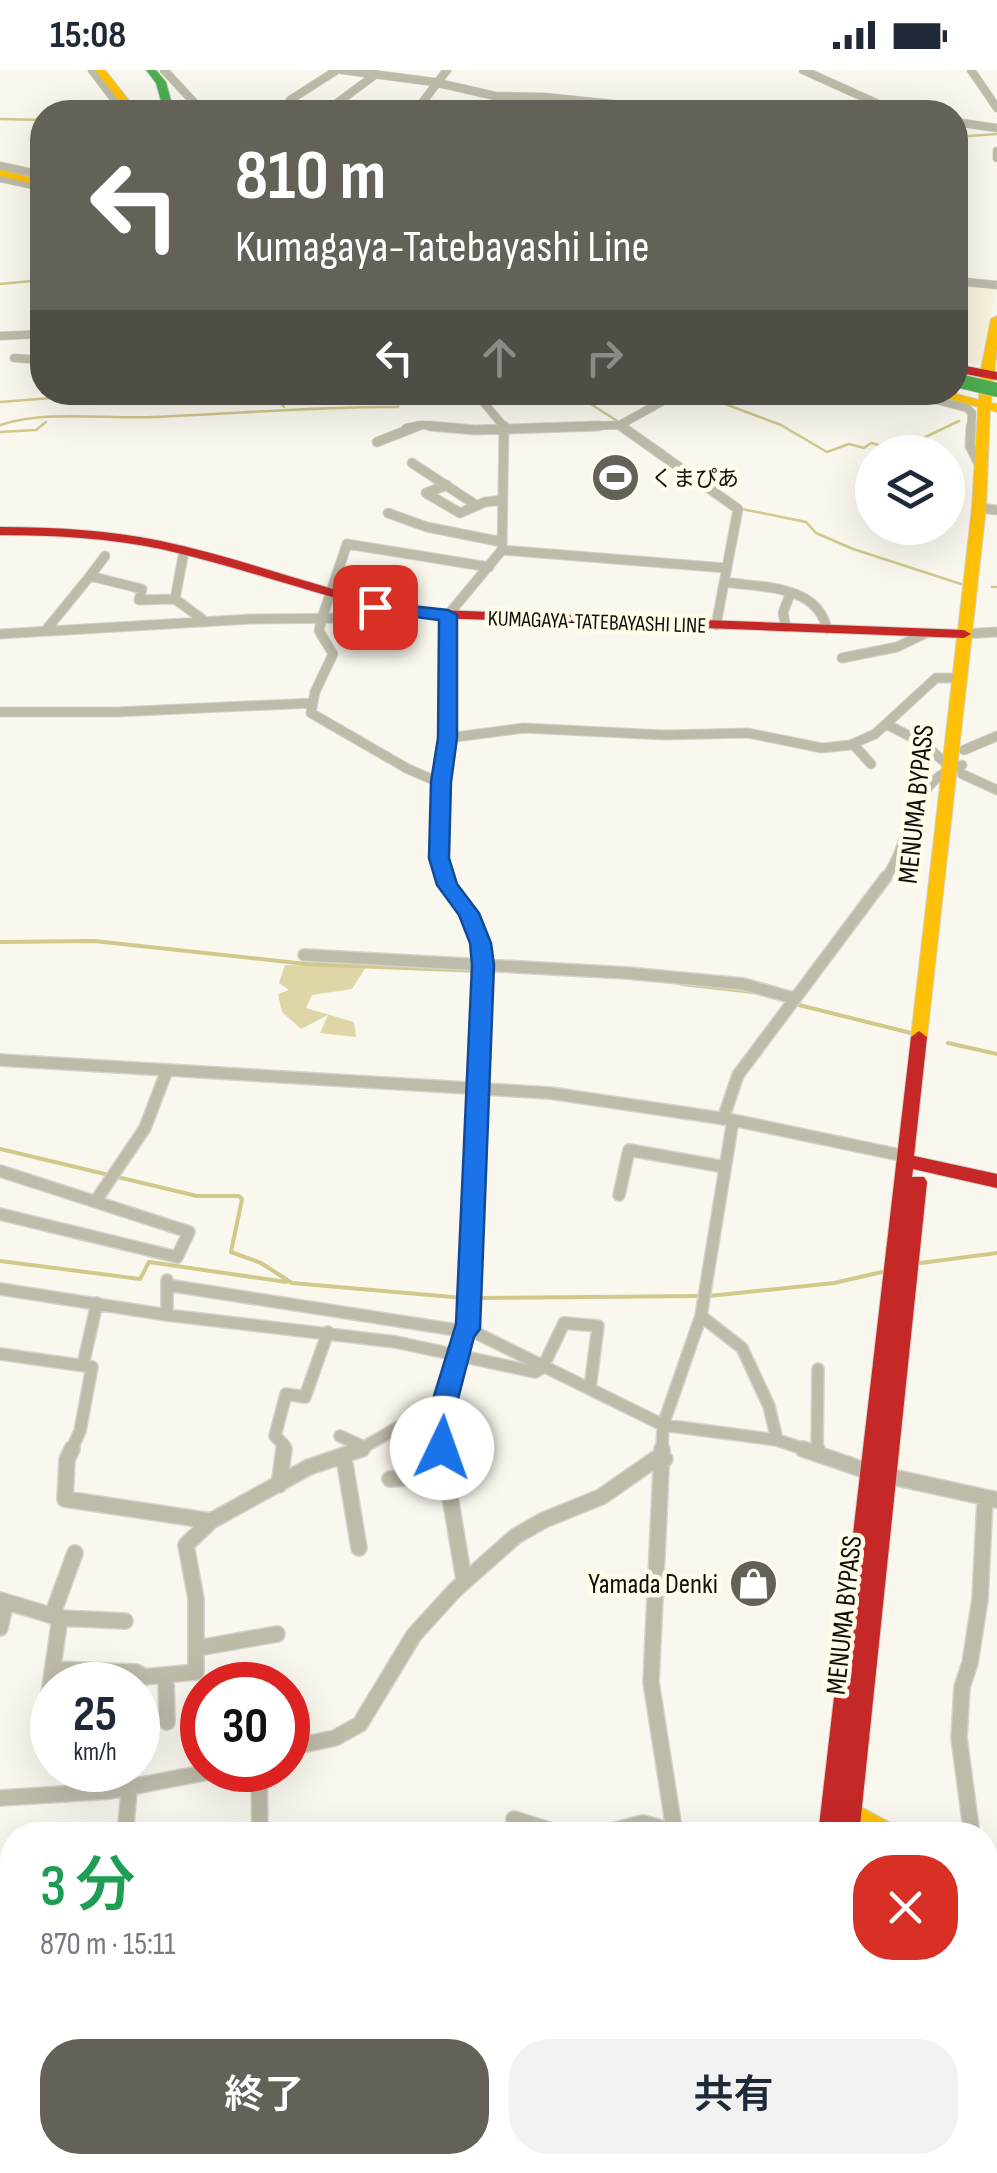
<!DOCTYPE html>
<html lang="ja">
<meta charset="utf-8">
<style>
:root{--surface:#fff;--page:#f2f2f3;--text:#1f2937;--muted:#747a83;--accent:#636158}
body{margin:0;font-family:"Sofia Sans Condensed","Noto Sans JP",sans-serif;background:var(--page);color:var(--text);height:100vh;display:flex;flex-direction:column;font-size:38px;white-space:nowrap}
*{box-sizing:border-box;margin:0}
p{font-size:32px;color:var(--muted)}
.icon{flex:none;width:55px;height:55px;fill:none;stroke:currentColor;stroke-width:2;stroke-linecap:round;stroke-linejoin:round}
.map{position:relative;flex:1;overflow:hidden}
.panel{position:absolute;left:0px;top:1752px;width:998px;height:352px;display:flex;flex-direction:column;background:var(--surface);border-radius:40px 40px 0 0;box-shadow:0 10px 40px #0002}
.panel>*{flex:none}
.hud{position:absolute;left:30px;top:30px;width:938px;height:305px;border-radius:40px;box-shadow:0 10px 40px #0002;background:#636158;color:#fff;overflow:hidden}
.controls{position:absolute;left:855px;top:365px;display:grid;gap:20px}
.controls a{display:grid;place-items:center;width:110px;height:110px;border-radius:50%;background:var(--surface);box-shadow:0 10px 40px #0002;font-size:50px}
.speed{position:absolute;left:30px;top:1592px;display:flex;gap:20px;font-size:50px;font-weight:700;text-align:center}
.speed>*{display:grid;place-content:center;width:130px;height:130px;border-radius:50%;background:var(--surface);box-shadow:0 10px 40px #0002;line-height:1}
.speed small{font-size:25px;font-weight:400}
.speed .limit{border:15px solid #d22;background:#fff;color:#111}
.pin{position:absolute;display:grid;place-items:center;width:85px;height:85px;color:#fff;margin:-42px;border-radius:20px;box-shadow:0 5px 15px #0006}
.me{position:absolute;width:110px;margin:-55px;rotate:3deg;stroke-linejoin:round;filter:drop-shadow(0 0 8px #0008)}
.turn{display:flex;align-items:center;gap:35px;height:210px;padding:0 40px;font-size:45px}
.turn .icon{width:130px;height:130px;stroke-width:2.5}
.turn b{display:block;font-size:70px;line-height:85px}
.lanes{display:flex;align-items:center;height:95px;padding:0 40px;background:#0003;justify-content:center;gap:50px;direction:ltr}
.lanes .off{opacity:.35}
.round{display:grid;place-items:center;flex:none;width:105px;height:105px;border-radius:40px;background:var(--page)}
.headline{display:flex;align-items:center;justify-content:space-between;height:170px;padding:0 40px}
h1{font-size:60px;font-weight:600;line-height:75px;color:#1e9e55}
.cta{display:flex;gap:20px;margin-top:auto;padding:20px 40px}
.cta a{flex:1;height:115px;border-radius:40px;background:var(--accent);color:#fff;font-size:40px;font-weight:600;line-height:115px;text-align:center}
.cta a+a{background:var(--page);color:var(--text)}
.status{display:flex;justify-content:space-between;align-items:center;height:70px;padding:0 50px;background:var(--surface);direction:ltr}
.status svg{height:28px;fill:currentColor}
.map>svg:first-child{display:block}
.built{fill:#f8f4de}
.forest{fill:#ded6a6}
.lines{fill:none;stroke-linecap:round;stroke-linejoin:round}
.stream-far1{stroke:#d1c88c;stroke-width:2.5}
.stream{stroke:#d1c88c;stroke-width:4}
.street-far3-casing{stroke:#d4d2ca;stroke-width:9}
.street-far2-casing{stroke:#d4d2ca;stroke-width:11}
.street-far1-casing{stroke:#d4d2ca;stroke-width:14}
.street-casing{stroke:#d4d2ca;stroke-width:18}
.fast-casing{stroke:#d4d2ca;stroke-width:2}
.slow-casing{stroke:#d4d2ca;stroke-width:2}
.jam-casing{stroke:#d4d2ca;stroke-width:2}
.street-far3{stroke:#bebba9;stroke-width:8}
.street-far2{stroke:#bebba9;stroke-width:9}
.street-far1{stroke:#bebba9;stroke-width:11}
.street{stroke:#bebba9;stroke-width:15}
.fast{fill:#4caf50;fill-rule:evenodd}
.slow{fill:#ffc107;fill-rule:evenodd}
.jam{fill:#c62828;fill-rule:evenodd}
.fast-bridge-casing{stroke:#d4d2ca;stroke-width:15;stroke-linecap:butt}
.fast-bridge{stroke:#4caf50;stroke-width:14}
.route{fill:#1a73e8;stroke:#114b97;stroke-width:2.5}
.labels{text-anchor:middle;stroke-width:9;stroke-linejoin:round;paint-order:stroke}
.far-poi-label{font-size:22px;fill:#111008;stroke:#fffce9;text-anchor:start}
.far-street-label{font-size:22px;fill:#111008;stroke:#fffce9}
.street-label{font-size:28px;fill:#111008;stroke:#fffce9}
.poi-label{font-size:28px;fill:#111008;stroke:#fffce9;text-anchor:end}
</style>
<div class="status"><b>15:08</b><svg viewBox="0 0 49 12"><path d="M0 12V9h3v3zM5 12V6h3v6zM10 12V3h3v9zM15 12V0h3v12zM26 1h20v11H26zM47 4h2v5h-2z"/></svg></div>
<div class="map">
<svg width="997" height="2103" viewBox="0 0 997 2103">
<rect width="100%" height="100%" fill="#faf8ee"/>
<path class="built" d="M955,214L996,218L980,294L955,293Z"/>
<path class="forest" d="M285,895L366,897L352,919L312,925L306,938L354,952L356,967L320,963L328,945L301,959L282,942L278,924L289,920L279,913Z"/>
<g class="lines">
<path class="stream-far1" d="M0,49L42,50
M955,67L997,64
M0,214L42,210
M270,322L284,337
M561,322L583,329L664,381
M693,322L781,355L827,382L849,374L864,378L871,373L898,380L959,351
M0,332L128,322
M0,355C48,340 103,349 153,347C235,344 316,336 398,337V322
M0,362L36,360L46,352
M725,425L742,439L806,452L816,463L853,479L961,514
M992,517H997"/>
<path class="stream" d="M0,872L94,871L306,894L479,901
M682,914L753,922
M795,934L911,963
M948,973L997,984
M0,1079L197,1126H239L242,1129L231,1182L261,1193L292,1213L464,1228
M0,1191L140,1209L149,1192L286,1212
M921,1193L997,1183
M709,1226L834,1213L882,1202
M474,1228L699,1226"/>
<defs>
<path id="street-far3" d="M92,0L124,42
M164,0L203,42
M342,0L434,12L495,26L545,27L690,42
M803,0L896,42
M971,0L997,38
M293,42L303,37L290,30L337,0
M325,42L376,4
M415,42L447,0
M955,52L997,58
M997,81V88
M0,96L42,105
M0,108L42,117
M955,211L997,215
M0,266L42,264
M14,288L42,290
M475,322L505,358
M906,322L967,338L972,343L971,358
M620,355L625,358
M406,358L422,355L456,358
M527,358L620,355L679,322"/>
<path id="street-far2" d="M430,356L475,360L599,356
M621,356L738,439L716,555
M971,356L970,376L980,396
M377,372L418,356
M412,393L476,435
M447,415L426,423L460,443L485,432L503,430
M979,438L997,440
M388,443L427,457L502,472
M502,480L726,498
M90,506L105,486
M725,512C762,518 817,514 827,559
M175,529L184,481
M786,557L783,543L790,524
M46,560L90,506L142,519L139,530L175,529L206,552
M0,564L251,549L357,548L375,537
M964,564L997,562
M842,588L897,577L926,563
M0,642H117L313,633
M886,654L923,673L950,697
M448,668L524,658L664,665L748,663L822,678L850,675L875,664L936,608H959
M853,674L871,694
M964,680L997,666
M962,704L997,720
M441,713L408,699L311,643L315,622L333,584L319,561L321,551L347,474L489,497
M445,810L439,788L440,730L448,668V545L502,480L504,356
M884,810C914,770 906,712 962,695"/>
<path id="street-far1" d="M304,885L627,903L743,914L793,928
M0,990L550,1023L733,1050L900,1085L906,1091
M723,1049L738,1005L886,807
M0,1101L189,1162L177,1187L0,1144
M619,1125L629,1080L725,1097
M97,1129L145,1058L167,1000
M167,1210V1245
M167,1215L463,1261
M0,1219L167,1245L396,1272L535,1302L543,1297L564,1253L598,1256L590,1318
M701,1246L742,1278L769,1336L777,1370
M468,1259L663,1355L777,1370L810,1381
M0,1284L92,1297L80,1361L71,1381
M83,1295L97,1233
M340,1366L364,1377
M283,1381L284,1375L275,1366L286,1324L305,1327L328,1262
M357,1381L444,1331
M442,1381L439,1352L463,1261L468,1259L483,896L481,873L469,843L445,807
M662,1381L663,1355L701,1246L733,1050
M817,1381L818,1299"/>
<path id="street" d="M72,1379L67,1390L65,1429L211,1451L309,1397L362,1379
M442,1379L464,1510
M662,1379L651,1612L675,1765
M803,1379L870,1402
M817,1384V1379
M344,1388L359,1478
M888,1406L997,1430
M390,1409L444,1405
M279,1415L284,1379
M0,1530L60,1548L46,1644
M52,1546L75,1483
M60,1548L125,1551
M0,1558L6,1532
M198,1578L277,1564
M53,1599L136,1602L144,1607L196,1602V1529L186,1475L211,1451
M166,1607L167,1652
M288,1678L335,1668L360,1654L414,1565L455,1520L516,1466L544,1450L601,1427L657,1388L665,1389
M259,1700L260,1765
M0,1728L110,1721L219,1700
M514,1749L565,1765
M125,1765L129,1721
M596,1765L643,1753L678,1763
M972,1765L959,1668L962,1617L970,1593L980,1529L985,1429
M985,1794L997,1797
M0,1844H12
M985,1922L997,1929
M0,1997L12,1957
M0,1998L12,2006
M103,2092L115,2103
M519,2092L520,2103
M734,2092L736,2103
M64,2103L73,2092
M156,2103L159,2092
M259,2103L261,2096
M327,2103L329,2092
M924,2103H988"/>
<path id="fast" d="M146,0H156L166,12L174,42H164L156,13Z
M776,2092H801L798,2103H772Z"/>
<path id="slow" d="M95,0H105L138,42H128Z
M0,100L42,110V116L0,106Z
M997,246V279L991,333L997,334V342L990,340L986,438L927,967L919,973L911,967L972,438L978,337L926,322H949L979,330L980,304L991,249Z
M844,1728L900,1758L903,1765C879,1765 846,1763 833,1738L836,1731Z"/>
<path id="jam" d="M955,294L997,302V310L955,302Z
M0,457C54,457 108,460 161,471C246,489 328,522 414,539L964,560L971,564L964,568L414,547C328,530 246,498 161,479C108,468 54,465 0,465Z
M919,961L927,967L914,1086L997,1104V1118L913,1099L912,1107H924L927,1112L859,1765H818L911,967Z
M985,1811L997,1816V1840L985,1835Z
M750,2092H775L771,2103H745Z"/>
</defs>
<use href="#street-far3" class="street-far3-casing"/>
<use href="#street-far2" class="street-far2-casing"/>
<use href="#street-far1" class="street-far1-casing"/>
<use href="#street" class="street-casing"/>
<use href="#fast" class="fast-casing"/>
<use href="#slow" class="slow-casing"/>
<use href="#jam" class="jam-casing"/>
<use href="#street-far3" class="street-far3"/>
<use href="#street-far2" class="street-far2"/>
<use href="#street-far1" class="street-far1"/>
<use href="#street" class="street"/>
<use href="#fast" class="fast"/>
<use href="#slow" class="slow"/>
<use href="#jam" class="jam"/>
<defs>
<path id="fast-bridge" d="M955,310L997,320"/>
</defs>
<use href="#fast-bridge" class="fast-bridge-casing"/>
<use href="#fast-bridge" class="fast-bridge"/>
</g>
<path class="route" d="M375,532L448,540L457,545V668L451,712L449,788L457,814L479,843L491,873L494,895L480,1259L474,1267L452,1352L454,1378L451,1386L442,1389L432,1386L426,1352L456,1254L472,895L470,873L459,845L437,815L429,788L431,712L438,668L439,550L369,541V533Z"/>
<defs>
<symbol id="stadium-disc" viewBox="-11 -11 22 22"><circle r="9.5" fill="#636158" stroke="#fffce9"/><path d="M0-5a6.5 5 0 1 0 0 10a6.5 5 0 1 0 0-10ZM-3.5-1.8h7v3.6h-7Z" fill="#fff"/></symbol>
<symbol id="shop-disc" viewBox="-11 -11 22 22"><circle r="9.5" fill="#636158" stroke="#fffce9"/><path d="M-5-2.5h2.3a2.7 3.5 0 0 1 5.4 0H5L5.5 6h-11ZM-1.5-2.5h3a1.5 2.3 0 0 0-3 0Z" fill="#fff"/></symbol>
</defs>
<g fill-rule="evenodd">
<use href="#stadium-disc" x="588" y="380" width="55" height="55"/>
<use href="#shop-disc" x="726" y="1486" width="55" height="55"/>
</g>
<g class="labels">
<g class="far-poi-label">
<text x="651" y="416">くまぴあ</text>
</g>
<g class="far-street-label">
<text transform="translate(597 551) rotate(2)" y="8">KUMAGAYA-TATEBAYASHI LINE</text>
</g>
<g class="street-label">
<text transform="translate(915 734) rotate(-84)" y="10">MENUMA BYPASS</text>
<text transform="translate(843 1545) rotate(-84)" y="10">MENUMA BYPASS</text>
</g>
<g class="poi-label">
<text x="718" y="1523">Yamada Denki</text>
</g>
</g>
</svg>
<div class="controls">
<a><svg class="icon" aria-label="layers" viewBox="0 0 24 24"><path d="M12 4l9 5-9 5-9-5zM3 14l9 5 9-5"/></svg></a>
</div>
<div class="speed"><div>25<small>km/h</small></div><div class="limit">30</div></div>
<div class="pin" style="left:375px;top:537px;background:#d93025"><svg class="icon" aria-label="arrive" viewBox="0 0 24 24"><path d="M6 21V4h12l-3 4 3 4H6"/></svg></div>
<svg class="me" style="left:442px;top:1378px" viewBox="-20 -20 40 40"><circle r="19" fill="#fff"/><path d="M0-13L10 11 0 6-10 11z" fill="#1a73e8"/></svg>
<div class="hud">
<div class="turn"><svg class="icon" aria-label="left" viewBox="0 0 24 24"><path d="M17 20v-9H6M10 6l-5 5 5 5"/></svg><div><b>810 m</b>Kumagaya-Tatebayashi Line</div></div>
<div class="lanes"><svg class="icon" aria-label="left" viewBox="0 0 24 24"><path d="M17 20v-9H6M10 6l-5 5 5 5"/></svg><svg class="icon off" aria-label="ahead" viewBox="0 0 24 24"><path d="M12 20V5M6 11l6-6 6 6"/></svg><svg class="icon off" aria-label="right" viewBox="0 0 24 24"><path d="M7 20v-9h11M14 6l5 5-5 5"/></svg></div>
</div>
<section class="panel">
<div class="headline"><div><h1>3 分</h1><p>870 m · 15:11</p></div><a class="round" style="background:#d93025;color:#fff"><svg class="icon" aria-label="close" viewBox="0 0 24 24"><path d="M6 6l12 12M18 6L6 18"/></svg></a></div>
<div class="cta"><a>終了</a><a>共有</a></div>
</section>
</div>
